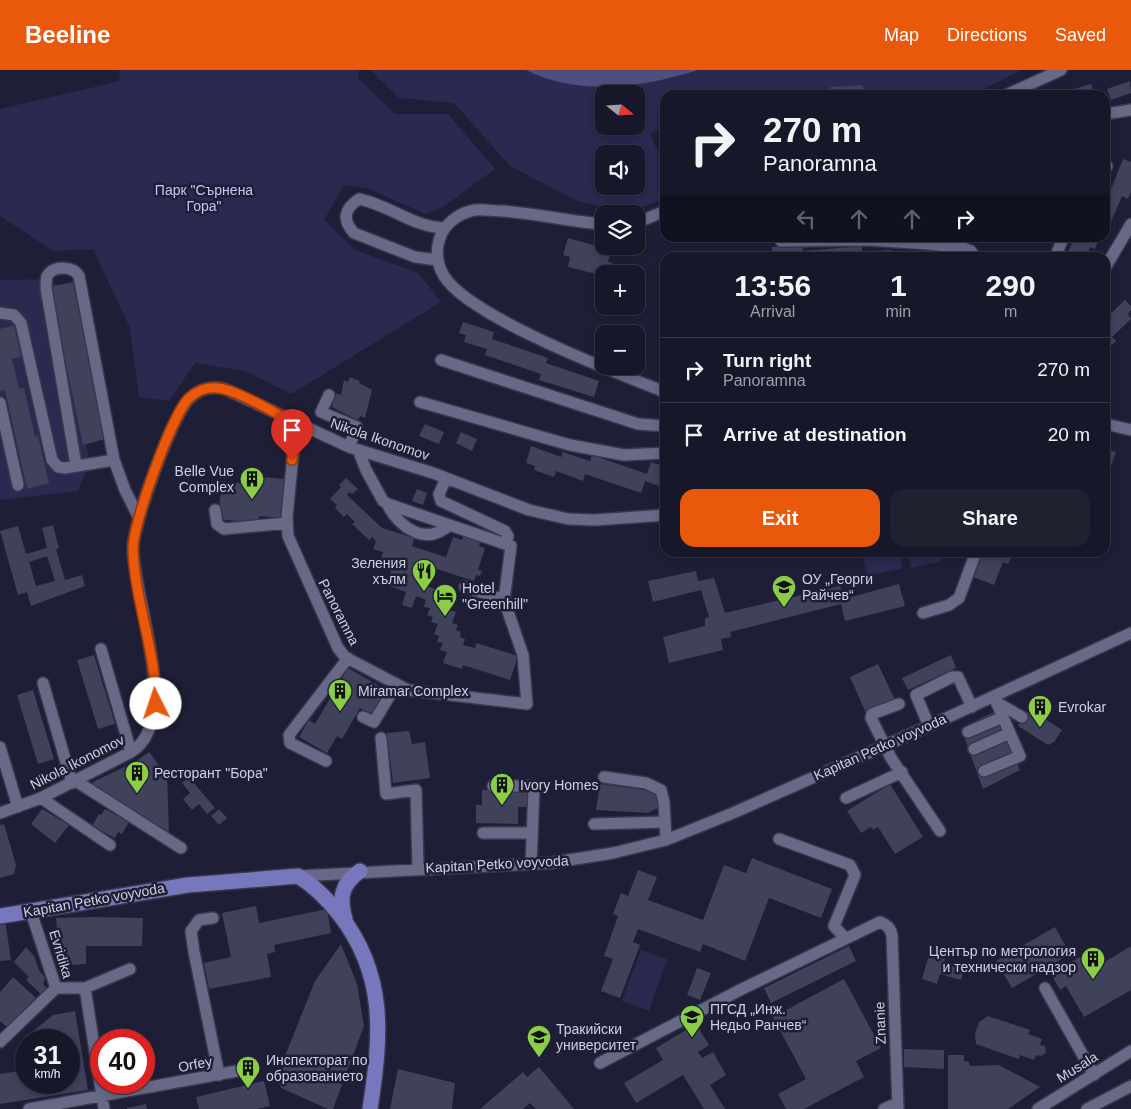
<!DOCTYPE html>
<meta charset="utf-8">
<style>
:root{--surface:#161728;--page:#1f2030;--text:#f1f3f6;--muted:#9e9fa8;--line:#353645;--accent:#ea580c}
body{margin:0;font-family:Helvetica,sans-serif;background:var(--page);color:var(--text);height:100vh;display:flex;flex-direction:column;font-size:19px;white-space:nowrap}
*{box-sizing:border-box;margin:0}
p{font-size:16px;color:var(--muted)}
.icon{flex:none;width:28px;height:28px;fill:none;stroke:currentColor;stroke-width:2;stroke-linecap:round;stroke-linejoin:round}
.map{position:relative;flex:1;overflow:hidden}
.panel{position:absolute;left:660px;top:182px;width:450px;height:305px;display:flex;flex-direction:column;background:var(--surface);border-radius:15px;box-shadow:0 2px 8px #0003,0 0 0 1px var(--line)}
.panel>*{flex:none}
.banner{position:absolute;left:660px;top:20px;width:450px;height:152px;border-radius:15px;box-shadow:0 2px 8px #0003,0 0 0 1px var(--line);background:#161728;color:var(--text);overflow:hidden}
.needle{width:32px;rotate:108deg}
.fabs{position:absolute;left:595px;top:15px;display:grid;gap:10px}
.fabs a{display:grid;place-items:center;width:50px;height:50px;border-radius:10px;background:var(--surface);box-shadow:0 2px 8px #0003,0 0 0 1px var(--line);font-size:25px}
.speed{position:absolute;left:15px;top:959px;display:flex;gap:10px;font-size:25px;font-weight:700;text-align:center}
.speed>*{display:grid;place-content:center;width:65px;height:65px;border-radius:50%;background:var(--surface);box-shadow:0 2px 8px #0003,0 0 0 1px var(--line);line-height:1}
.speed small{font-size:12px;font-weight:400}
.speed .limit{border:8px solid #d22;background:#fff;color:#111}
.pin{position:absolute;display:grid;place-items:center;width:42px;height:42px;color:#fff;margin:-51px -21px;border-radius:50% 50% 50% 0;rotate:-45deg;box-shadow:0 0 5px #0007}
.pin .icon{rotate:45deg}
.me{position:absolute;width:55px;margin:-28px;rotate:356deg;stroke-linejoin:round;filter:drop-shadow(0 0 4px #0008)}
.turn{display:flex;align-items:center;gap:18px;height:105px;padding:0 20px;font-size:22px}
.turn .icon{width:65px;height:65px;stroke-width:2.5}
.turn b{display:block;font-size:35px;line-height:42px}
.lanes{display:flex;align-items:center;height:48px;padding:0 20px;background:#0003;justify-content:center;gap:25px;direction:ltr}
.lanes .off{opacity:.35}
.eta{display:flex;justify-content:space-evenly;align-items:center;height:85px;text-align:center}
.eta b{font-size:30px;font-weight:700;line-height:35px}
.button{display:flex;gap:10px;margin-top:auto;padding:10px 20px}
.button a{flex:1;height:58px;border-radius:15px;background:var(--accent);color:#fff;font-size:20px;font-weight:700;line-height:58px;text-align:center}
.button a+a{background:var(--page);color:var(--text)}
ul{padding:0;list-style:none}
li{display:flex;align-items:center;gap:15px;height:65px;padding:0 20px;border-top:1px solid var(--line)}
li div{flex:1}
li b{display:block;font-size:19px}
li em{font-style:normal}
header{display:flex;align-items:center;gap:30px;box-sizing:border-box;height:70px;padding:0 25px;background:var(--accent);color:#fff}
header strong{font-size:24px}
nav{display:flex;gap:28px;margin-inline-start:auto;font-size:18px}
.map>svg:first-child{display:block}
.green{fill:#2a294f;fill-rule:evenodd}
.water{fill:#4e4f7f}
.building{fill:#40415b;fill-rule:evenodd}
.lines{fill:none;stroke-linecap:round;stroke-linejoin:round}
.minor-casing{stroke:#38384c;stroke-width:14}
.major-casing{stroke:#38384c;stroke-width:18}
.minor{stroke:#686986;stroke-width:11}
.major{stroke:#7777bd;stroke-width:15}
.route-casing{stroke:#983908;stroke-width:12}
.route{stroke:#ea580c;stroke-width:9}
.labels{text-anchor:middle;stroke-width:5;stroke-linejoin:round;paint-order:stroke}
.park-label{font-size:14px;fill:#c3c6f5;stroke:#1e1f36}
.street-label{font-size:14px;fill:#ced0e0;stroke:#1e1f36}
.poi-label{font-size:14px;fill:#ced0e0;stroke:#1e1f36;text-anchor:start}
</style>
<header>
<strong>Beeline</strong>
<nav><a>Map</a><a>Directions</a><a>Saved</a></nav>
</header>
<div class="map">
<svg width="1131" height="1039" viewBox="0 0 1131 1039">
<rect width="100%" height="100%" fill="#1e1f36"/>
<path class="green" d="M119,0H359L358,8L395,44H448L495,99L442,138L425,144L367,118L344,115L324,150L355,180L418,203L441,232L291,324L245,301L195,293L169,331L139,327L130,258L93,179L53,181L0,146V39L120,11Z
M370,0H1021L973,25H665V56L650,64L665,96V129L629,142L577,131L510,96L454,33L399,28ZM604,24H636V56H604ZM604,84H636V116H604Z
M53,209L90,393L78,421L0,430V210Z
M871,482L899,483L903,498L867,506L862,484Z
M907,483H940L942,491L911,498Z
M641,880L667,889L649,941L622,931Z"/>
<path class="water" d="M526,0H698C644,17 579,27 526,0Z"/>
<path class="building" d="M1130,11L1131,23L1111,30L1107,19Z
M1091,14L1094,24L1062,25L1061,23Z
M863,15L864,25H830V17Z
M1123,89L1131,92V122L1128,129L1122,126L1110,154L1105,152V120L1110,122Z
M568,168L611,180L608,192L612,193L609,204H604V206L568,197L570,187L563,185Z
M1079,168H1099L1095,179L1090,177L1086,188H1066L1073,170L1077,172Z
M803,174V181L862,176V182L892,180V183L923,181L924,188H773L772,177Z
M73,212L105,369L83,375L62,276L58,277L54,242H56L53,216Z
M1125,230L1131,236V240L1128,244L1131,249L1112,267L1116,271L1105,281V249Z
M463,252L494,262L492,269L548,288L546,293L599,311L594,327L539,310L541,304L485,285L487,279L464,272L466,265L459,263Z
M14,255L21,287L12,289L19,319L24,318L35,367L38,366L49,413L27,419L5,320L0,321V259Z
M350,307L360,311L359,313L372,320L365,348L360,346L358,350L332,337L335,323L341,325L344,310L348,312Z
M425,354L444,362L439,374L419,366Z
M461,362L477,369L472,381L456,373Z
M531,376L561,387L563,382L590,391L592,385L647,404L651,392L665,397V418L645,411L641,423L585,404L583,411L556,401L554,407L534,400L535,396L526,393Z
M1105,378L1116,382L1109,402L1105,401Z
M248,406L286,409L282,448L259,446L258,453L218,449L222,411L247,414Z
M346,408L358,419L352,424L349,422L347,425L382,458L414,468L412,476L446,487L453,467L462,470L464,464L481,469L479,476L485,478L478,500L482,501L480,506L476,505L474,511L418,493L414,506L419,508L418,513L441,521L438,531L451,535L449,540L456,542L452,553L458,555L456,560L461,562L460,567L465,569L463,575L475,578L476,573L518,586L510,610L463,595L462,599L443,593L447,582L440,580L443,573L437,572L439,566L434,564L438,554L431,552L433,547L427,545L430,538L424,537L426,530L416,526L412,538L402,535L406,522L387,515L391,501L378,497L383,482L373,479L376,471L372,467L369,470L352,454L355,452L347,444L344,447L335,438L337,435L330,429L341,417L339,415Z
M417,419L427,423L423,435L412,431Z
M53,455L59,478L56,479L65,510L82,505L85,516L31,536L27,522L18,525L0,461L18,456L26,484L47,478L42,458ZM47,486L55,511L36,516L29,492Z
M982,482H1013L1008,494L1003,492L994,515L973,507Z
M696,501L698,511L714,508L725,543L840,516L844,529L899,514L905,536L845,551L841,534L730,562L731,567L721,569L723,580L669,593L663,567L705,556V548L709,547L701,520L653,532L648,511Z
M94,585L115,654L98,659L77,590Z
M951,585L956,598L908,620L902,608Z
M878,594L895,630L866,643L850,607Z
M348,598L388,621L373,646L360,638L342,669L337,666L327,683L299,667L309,650L315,654Z
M33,620L54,689L38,694L17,625Z
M996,641L1020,700L983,719L961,658Z
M1033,641L1062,660L1054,672L1048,675L1018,656L1024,643Z
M409,661L412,674L425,672L430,708L393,713L387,663Z
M149,682L167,706L169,762L94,716L93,712L135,692Z
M189,707L215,738L207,744L199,734L192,740L183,729L190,723L182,713Z
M600,714L653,721L657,723L659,734L658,738L648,743L596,740Z
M890,714L923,767L895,784L878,757L873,760L871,757L861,763L847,741Z
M482,720L528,721V737H518V754L476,753V735H482Z
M42,739L69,755L55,773L31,754Z
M105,739L129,752L122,764L118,762L115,768L92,756L99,744L101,745Z
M219,739L227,748L219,755L211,746Z
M4,754L16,795L14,804L0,808V755Z
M752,788L832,819L821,848L769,828L745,891L703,874L700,882L638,859L633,872L640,875L620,928L601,921L613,889L604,886L618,846L613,844L621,823L628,826L638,800L657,807L648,830L703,850L724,795L746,803Z
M256,836L259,853L327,839L331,863L274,875L275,882L267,884L271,907L209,919L204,893L231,887L222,843Z
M93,847L143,848L142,876H86V894L71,895L57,859L56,848Z
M0,850H5L11,890L0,891Z
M1055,857L1070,884L1012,918L996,891Z
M341,874L357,914L364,956L333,1039H328L281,1018L277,1006L315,911Z
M849,876L856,891L771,933L764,918Z
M1131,876V920L1084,947L1066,916L1060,920L1051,904L1080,887L1088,902Z
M26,877L34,886L39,900L45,908L43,914L48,920L42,925L26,910L29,907L14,892Z
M929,885L945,889L944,893L964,899L961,910L940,904L937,914L922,909Z
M697,898L711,903L700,930L687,925Z
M13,907L36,928L9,959L0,951V922Z
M844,909L881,978L856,991L864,1007L804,1039H786L778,1024L806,1009L773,947Z
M75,941L88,1020L0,1034V1004L26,1000V1012H69V970H52V965L34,968L32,962L53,945Z
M988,946L1030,960L1028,964L1042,969L1040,975L1045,976L1046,983L1041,986L1036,985L1034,990L1020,985L1019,989L976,974L975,964L979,952Z
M696,954L709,975L698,982L702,988L713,982L726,1005L710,1015L725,1039H704L683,1005L636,1033L624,1013L663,990L656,978Z
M904,979L944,980V999L904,997Z
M948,985H964V991L969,992L970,996L999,995L1040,1017L1008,1039H948Z
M539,997L574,1039H536L530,1033L523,1039H480L523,1002L527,1007Z
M398,999L455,1013L452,1039H390Z
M264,1011L270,1036L257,1039H199L196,1027Z
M146,1034L147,1039H127V1038Z"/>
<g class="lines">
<defs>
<path id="minor" d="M1006,25L1061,0
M1105,44L1131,40
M1105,98L1107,96
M636,153L665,141
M604,154C570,152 536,143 502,141C493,141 484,139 475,140C462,142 448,151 442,163C435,177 436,193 444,206C469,247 617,303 665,322
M781,171L868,170L929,174L963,178L971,181L975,188
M1055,188L1063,168
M437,190L415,187L354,163C342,150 344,139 359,129C390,135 410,156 444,158
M1105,198L1131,154
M0,243L14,245L21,253L52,390L58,397L65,398L114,390
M441,290L638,354L665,356
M329,325L321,342L357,357L349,377
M420,332L570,375L624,385L665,383
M0,333L18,415
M296,354L287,447L288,466L338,578L345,587L408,620L527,634L523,585L504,530
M1105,354L1131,360
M358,380L366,400L383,431L388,434L511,476L504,530L465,517
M76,395L46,218C46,215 46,210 47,206C54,195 73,196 79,206L114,390L125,420L139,448
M446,409L439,424L441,431L505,461L508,466L506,474
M387,434C399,457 426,477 449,455
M215,440L217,454L224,459L287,453
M923,543L949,535L959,528L976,482
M101,579L131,682
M43,613L72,713
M996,632L1022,647
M899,634L872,644L871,648L891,688L940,761
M363,647L374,652L396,615
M929,656L916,625L952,607H958L972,637
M968,662L1003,647
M381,668L386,724L416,720L418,799
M0,677L18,737
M974,679L1010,663
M326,691L290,673L289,665L348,588
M984,701L1020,686L994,627
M604,707L646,713L661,720L664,732L666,770
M76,711L181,778
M493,716H530L534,719L531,794
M41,728L110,775
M846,728L902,702
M0,743L41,728L131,682C182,652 134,529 133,479C133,454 172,345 190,328C199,319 212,316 225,319L349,377L433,403L529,440L568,449L595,450L665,445
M594,754L665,752
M483,763H532
M779,769L850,795L855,805L834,856L845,868
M298,806L550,793L613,783L666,770L733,743L929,656L1131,563
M213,848L199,850L191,861L194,882L219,1005
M56,918H85L130,899
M85,918L104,1039
M1045,918L1094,1005
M0,972L56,918L31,842
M600,993L740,920L880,852C887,855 891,858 892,866L898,1039
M29,1039L248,999
M884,1039L897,1033
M1038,1039L1131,981
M1087,1039L1131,1016"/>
<path id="major" d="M0,846L188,815L298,806C315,816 328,830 340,845C387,906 381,967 370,1039
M345,849C339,828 341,814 360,801"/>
</defs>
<use href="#minor" class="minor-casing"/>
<use href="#major" class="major-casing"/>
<use href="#minor" class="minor"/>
<use href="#major" class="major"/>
</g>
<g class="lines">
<defs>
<path id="route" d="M156,634C156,582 135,532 133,480C132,455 172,345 189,328C197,321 207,317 217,318C236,319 278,345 296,354L292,390"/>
</defs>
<use href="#route" class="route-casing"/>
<use href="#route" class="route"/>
</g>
<defs>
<symbol id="building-pin" viewBox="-11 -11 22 30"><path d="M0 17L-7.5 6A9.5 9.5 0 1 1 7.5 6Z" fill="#8bce46" stroke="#1e1f36"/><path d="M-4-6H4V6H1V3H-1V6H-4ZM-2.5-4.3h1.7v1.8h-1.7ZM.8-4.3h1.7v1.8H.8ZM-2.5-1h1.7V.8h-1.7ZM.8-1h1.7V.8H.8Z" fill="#111"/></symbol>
<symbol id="restaurant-pin" viewBox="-11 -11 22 30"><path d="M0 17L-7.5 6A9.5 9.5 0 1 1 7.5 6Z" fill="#8bce46" stroke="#1e1f36"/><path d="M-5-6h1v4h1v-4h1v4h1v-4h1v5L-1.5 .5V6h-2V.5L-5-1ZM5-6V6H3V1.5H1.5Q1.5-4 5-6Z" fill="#111"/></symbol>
<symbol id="school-pin" viewBox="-11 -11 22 30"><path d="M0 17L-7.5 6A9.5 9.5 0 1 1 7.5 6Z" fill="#8bce46" stroke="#1e1f36"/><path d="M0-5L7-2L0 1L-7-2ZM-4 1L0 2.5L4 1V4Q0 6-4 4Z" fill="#111"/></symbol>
<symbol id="hotel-pin" viewBox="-11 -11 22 30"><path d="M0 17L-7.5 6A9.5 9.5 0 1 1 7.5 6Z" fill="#8bce46" stroke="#1e1f36"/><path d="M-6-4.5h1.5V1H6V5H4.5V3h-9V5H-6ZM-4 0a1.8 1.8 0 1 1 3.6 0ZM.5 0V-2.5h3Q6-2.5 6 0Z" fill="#111"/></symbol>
<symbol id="university-pin" viewBox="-11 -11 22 30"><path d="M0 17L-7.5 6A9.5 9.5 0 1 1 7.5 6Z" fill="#8bce46" stroke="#1e1f36"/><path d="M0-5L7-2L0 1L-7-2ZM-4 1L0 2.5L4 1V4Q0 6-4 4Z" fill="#111"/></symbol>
</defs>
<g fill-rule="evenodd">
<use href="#building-pin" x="238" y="395" width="28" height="38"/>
<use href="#restaurant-pin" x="410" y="487" width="28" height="38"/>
<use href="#school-pin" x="770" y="503" width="28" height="38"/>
<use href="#hotel-pin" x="431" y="512" width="28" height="38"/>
<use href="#building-pin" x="326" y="607" width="28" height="38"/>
<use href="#building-pin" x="1026" y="623" width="28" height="38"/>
<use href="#building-pin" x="123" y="689" width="28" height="38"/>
<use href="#building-pin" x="488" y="701" width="28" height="38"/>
<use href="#building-pin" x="1079" y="875" width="28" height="38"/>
<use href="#school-pin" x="678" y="933" width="28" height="38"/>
<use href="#university-pin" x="525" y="953" width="28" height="38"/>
<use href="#building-pin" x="234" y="984" width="28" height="38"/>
</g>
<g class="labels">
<g class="park-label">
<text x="204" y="125">Парк "Сърнена<tspan x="204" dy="16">Гора"</tspan></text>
</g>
<g class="street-label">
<text transform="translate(380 369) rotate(19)" y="5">Nikola Ikonomov</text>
<text transform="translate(339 542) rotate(63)" y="5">Panoramna</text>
<text transform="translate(880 677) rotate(-24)" y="5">Kapitan Petko voyvoda</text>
<text transform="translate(77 692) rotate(-27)" y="5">Nikola Ikonomov</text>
<text transform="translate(497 794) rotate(-3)" y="5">Kapitan Petko voyvoda</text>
<text transform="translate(94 830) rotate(-10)" y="5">Kapitan Petko voyvoda</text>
<text transform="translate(61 884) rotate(73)" y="5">Evridika</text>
<text transform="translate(880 953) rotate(-92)" y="5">Znanie</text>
<text transform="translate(195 994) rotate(-11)" y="5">Orfey</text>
<text transform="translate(1077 997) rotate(-32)" y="5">Musala</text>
</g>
<g class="poi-label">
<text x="234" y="406" text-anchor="end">Belle Vue<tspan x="234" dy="16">Complex</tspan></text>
<text x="406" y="498" text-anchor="end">Зеления<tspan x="406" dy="16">хълм</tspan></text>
<text x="802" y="514">ОУ „Георги<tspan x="802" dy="16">Райчев“</tspan></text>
<text x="462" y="523">Hotel<tspan x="462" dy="16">"Greenhill"</tspan></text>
<text x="358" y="626">Miramar Complex</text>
<text x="1058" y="642">Evrokar</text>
<text x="154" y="708">Ресторант "Бора"</text>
<text x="520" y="720">Ivory Homes</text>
<text x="1076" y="886" text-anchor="end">Център по метрология<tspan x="1076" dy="16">и технически надзор</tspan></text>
<text x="710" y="944">ПГСД „Инж.<tspan x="710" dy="16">Недьо Ранчев“</tspan></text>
<text x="556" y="964">Тракийски<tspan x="556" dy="16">университет</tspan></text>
<text x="266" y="995">Инспекторат по<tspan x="266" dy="16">образованието</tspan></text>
</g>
</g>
</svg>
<div class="fabs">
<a><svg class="needle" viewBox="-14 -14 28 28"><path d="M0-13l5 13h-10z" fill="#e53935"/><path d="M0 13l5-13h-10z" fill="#9e9fa8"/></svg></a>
<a><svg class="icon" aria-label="sound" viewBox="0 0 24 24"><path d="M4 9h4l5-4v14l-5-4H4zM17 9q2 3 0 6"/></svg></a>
<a><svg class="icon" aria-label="layers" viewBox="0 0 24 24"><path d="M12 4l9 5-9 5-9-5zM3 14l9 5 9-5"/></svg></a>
<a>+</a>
<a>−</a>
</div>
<div class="speed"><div>31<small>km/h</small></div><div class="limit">40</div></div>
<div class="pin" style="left:292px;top:390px;background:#d93025"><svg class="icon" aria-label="arrive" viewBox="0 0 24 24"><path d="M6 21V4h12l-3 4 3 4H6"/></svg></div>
<svg class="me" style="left:156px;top:634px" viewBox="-20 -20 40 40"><circle r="19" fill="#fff"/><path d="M0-13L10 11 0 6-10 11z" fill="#ea580c"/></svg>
<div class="banner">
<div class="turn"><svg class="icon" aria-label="right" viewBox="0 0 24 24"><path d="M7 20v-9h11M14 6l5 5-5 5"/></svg><div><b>270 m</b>Panoramna</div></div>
<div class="lanes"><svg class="icon off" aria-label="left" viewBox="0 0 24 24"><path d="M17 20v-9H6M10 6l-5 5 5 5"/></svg><svg class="icon off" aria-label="ahead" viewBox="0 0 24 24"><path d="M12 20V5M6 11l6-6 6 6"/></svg><svg class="icon off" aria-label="ahead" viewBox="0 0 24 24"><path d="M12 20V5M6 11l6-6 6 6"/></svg><svg class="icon" aria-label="right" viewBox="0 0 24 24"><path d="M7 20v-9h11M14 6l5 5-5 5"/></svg></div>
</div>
<section class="panel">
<div class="eta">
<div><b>13:56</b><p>Arrival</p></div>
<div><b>1</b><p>min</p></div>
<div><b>290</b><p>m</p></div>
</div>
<ul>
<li><svg class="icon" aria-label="right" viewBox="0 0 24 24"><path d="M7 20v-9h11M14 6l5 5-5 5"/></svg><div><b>Turn right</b><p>Panoramna</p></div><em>270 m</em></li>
<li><svg class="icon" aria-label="arrive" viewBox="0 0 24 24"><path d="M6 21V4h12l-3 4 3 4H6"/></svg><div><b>Arrive at destination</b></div><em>20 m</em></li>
</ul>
<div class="button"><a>Exit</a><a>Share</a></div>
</section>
</div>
